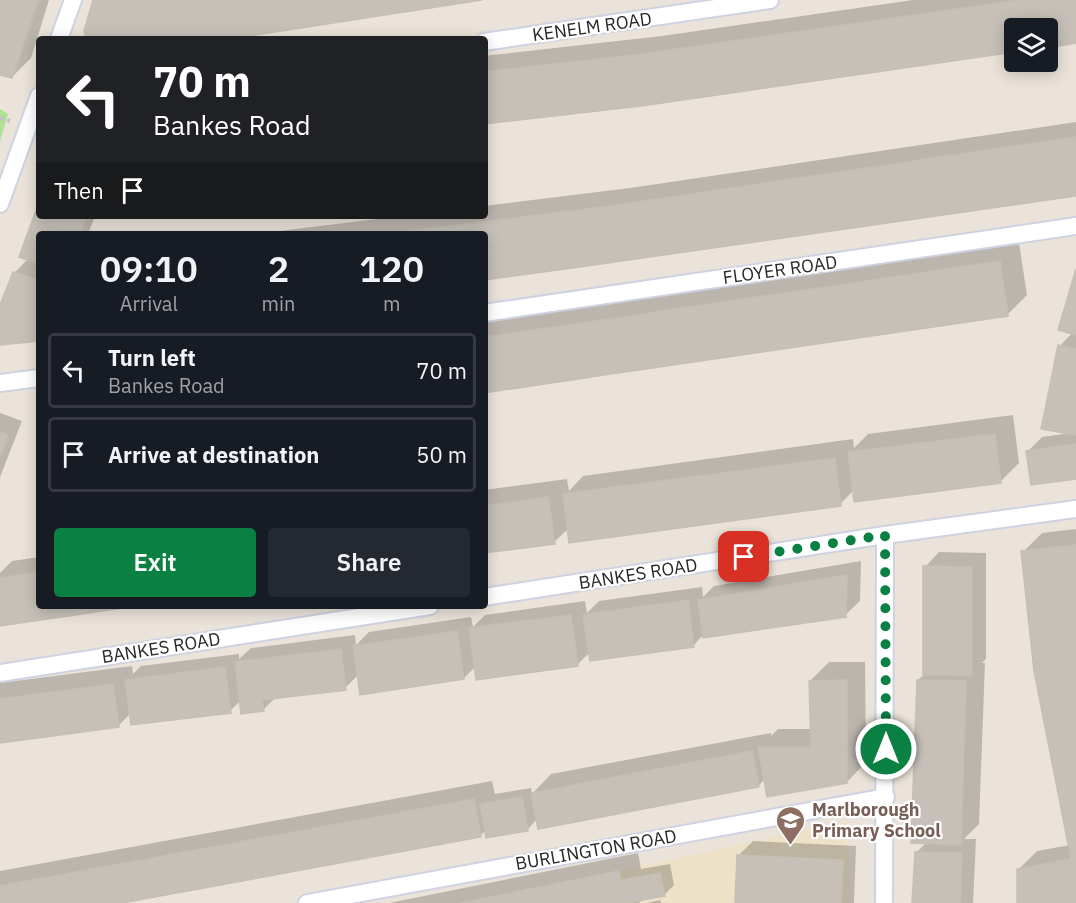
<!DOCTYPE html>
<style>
:root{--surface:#171b24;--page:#242831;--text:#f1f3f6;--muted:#9ea1a6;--line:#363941;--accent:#0b8043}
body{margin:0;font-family:"IBM Plex Sans",sans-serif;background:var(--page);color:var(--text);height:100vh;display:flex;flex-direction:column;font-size:22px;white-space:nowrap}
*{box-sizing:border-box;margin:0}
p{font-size:20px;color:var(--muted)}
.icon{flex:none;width:33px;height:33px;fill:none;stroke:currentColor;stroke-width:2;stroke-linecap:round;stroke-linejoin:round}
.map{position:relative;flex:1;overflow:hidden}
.drawer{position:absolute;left:36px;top:231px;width:452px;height:378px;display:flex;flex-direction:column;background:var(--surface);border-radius:6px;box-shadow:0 3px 15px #0003}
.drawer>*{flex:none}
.guide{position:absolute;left:36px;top:36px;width:452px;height:183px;border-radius:6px;box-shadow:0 3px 15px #0003;background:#202124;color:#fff;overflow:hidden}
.fabs{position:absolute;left:1004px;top:18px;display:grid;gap:12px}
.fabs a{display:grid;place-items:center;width:54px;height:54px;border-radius:6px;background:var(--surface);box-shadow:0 3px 15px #0003;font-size:30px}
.pin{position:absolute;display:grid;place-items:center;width:51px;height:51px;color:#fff;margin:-26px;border-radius:12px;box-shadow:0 3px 9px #0006}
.me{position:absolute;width:66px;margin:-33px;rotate:0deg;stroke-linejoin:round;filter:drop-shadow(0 0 4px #0008)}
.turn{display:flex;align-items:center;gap:21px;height:126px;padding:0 18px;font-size:27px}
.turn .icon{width:78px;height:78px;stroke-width:2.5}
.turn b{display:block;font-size:42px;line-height:51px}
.then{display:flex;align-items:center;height:57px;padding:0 18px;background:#0003;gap:12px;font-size:22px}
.eta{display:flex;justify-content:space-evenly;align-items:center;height:102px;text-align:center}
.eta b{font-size:36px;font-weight:600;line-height:42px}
.primary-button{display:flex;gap:12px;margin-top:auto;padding:12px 18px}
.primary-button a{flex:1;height:69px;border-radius:6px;background:var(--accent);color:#fff;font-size:24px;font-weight:600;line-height:69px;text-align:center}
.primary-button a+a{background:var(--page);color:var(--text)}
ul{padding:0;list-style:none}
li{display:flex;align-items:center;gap:18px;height:75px;margin:0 12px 9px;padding:0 6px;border:3px solid var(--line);border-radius:6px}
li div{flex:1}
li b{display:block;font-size:22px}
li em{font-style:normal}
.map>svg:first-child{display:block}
.education{fill:#ede1c7}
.green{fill:#afe393}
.shadow{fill:#0003}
.building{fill:#c6c0b9;stroke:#c6bfb3;stroke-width:1.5}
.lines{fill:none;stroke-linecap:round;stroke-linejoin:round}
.minor-casing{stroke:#ced2e1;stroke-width:20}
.path{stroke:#c3c3c3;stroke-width:4;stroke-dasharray:4.5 3;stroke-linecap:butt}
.minor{stroke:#fff;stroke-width:16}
.route{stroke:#0b8043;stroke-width:10;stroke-dasharray:0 18}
.labels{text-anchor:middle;stroke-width:4.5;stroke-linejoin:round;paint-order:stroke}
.street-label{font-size:18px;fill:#282828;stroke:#fff}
.education-label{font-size:18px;font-weight:bold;fill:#785e54;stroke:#fff;text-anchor:start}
</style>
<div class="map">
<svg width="1076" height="903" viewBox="0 0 1076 903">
<rect width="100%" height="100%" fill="#ebe3d9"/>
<path class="education" d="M847,821L850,903H626L619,871Z"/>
<path class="green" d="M0,109L8,114L0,141Z"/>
<path class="shadow" d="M0,0H49L31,58L12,77L0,73Z
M913,0H1076V42L1047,46V28H1014V51L484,122V56L662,36Z
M1076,122V195L484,234H255L401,216H484V206L630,188Z
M39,206V216H95L88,234H39V340L0,343V309L14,273L28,259Z
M1019,243L1027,295L1008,314L484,391V322Z
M1076,274V478L1028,451L1042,437L1070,433L1060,346L1073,332Z
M0,413L22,421L0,477Z
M1013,415L1019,463L1001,481L854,490L840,504L569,528L554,542L484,552V490L567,479L569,491L583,476L853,439L854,448L868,434Z
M1076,529V903H1019L1018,870L1037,851L1070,845L1023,552L1042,533Z
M939,552L986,553V659L982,663H985L979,824L964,839H976L973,903H914L916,853L927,842L918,680L925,674V567Z
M39,557V606H126L0,625V573L12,561Z
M861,561L860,601L845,615L702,636L694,645L590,652L578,664L476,666L464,678L358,675L345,688L276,697L263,710L241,700L230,711L131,713L118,726L0,741V683L132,666L133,674L141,666L239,654V659L251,648L355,635L356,645L369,632L471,617L473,627L485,615L585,601L587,613L599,601L702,587L703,597L714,586Z
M829,662H865L866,762L847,782L765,779L758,786L537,819L527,830H486L480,836L114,903H0V871L492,781L495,794L531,788L532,794L551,774L771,733V736L778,729H812L810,681Z
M753,841L856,846L854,903H736L738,856Z
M638,853L641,869L670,864L674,885L664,895L644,898L639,903H389Z
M660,900L661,903H647Z"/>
<path class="building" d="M0,0H38L12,78L0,75Z
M93,0H482L229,39H86L84,31Z
M1020,0H1076V43L1047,48V28H1014V52L649,105L642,54Z
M642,54L649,105L484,124V72Z
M1076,137V196L615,262L610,206Z
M39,202V216H86L80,234H39V264L19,257Z
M610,206L615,262L484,280V234H384Z
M1000,261L1008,316L591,377L583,323Z
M1076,269V335L1058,330Z
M13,272L39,280V341L0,345V305Z
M583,323L591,377L484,393V337Z
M1058,345L1076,349V416L1045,410Z
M1045,410L1076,416V435L1041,429Z
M0,432L8,435L0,457Z
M995,434L1001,483L854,502L848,452Z
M1076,444V479L1031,485L1026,451Z
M835,458L841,506L569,543L563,494Z
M548,497L555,544L484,553V506Z
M1076,545V666L1034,671L1021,551Z
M923,566L972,567V675H923Z
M39,572V606H136L0,626V578Z
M847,575L846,617L703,638L698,600Z
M688,600L694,647L590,661L583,615Z
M571,615L578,666L476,680L469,628Z
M457,631L464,679L360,695L353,646Z
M341,649L346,690L262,700L264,711L241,714L235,662Z
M1076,666V903H1017V869L1071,859L1034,671Z
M225,667L231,713L131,725L125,680Z
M847,680V783L767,797L758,747H811L809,681Z
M917,680L966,681L961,845L911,843Z
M113,684L119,727L0,743V699Z
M752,751L759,787L538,829L531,793Z
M522,797L528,831L486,838L480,804Z
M474,799L481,837L122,903H0V886Z
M915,852L962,853L960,903H912Z
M737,855L843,860L841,903H735Z
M619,871L626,903H461Z
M660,873L665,896L626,903L621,880Z"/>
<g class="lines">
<defs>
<path id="minor" d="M59,39L73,0
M484,42L770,0
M0,204L39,96
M484,313L1076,226
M0,383L39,378
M484,597L885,535L1076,509
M0,673L430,606
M307,903L886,797
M884,903L885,535"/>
</defs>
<use href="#minor" class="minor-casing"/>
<path class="path" d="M0,118L10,121"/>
<use href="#minor" class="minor"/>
</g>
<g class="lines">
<path class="route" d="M744,557L885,535L886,749"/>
</g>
<defs>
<symbol id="school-pin" viewBox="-11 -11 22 30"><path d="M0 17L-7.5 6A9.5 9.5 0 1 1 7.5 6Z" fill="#8d6e63" stroke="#fff"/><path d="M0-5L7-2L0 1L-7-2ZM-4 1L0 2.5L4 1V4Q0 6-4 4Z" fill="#fff"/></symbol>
</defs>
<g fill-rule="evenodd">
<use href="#school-pin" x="774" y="804" width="33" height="45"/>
</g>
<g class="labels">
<g class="street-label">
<text transform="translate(592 27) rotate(-8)" y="6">KENELM ROAD</text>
<text transform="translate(780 270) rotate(-8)" y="6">FLOYER ROAD</text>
<text transform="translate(638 574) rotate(-9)" y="6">BANKES ROAD</text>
<text transform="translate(161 648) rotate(-9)" y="6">BANKES ROAD</text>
<text transform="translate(596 850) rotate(-10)" y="6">BURLINGTON ROAD</text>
</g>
<g class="education-label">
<text x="812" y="816">Marlborough<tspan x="812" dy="21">Primary School</tspan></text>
</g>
</g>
</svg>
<div class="fabs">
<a><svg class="icon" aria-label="layers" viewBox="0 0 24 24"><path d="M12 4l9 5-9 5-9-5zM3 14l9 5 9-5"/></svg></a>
</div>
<div class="pin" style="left:744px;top:557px;background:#d93025"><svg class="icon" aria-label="arrive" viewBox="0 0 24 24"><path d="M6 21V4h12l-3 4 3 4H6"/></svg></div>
<svg class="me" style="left:886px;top:749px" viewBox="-20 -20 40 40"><circle r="17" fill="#0b8043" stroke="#fff" stroke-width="3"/><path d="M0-11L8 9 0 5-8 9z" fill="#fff"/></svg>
<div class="guide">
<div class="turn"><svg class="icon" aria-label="left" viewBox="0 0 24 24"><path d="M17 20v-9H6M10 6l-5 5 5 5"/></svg><div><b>70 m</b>Bankes Road</div></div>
<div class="then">Then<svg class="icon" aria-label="arrive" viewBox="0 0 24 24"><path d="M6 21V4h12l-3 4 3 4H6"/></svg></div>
</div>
<section class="drawer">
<div class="eta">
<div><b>09:10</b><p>Arrival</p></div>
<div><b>2</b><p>min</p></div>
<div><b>120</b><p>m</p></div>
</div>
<ul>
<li><svg class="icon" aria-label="left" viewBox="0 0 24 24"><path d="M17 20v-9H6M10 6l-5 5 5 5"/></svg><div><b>Turn left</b><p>Bankes Road</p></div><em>70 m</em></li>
<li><svg class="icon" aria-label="arrive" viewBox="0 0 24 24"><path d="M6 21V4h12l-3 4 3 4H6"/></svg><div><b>Arrive at destination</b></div><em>50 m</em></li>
</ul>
<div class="primary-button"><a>Exit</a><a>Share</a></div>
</section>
</div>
